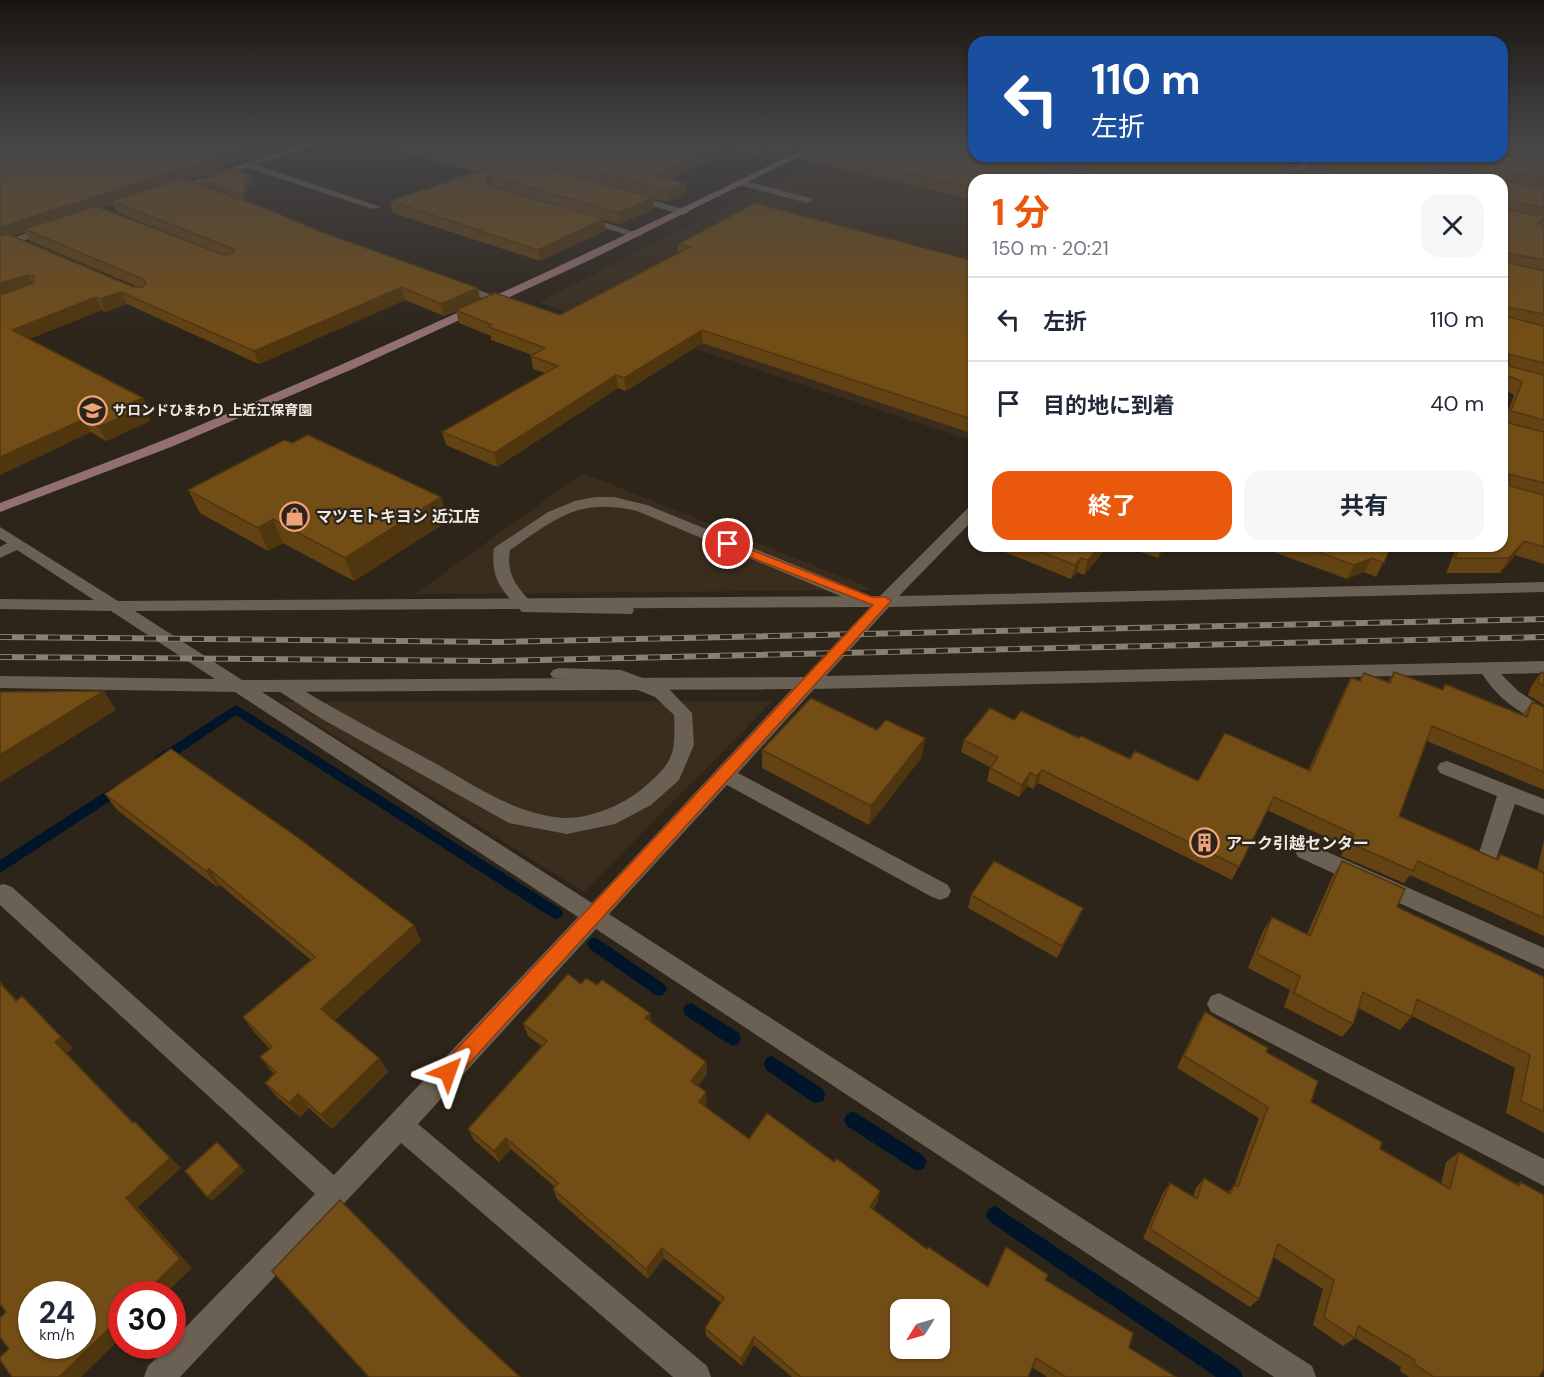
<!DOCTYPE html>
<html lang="ja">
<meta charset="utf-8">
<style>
:root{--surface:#fff;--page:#f6f6f7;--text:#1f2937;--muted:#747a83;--line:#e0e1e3;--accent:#ea580c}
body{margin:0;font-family:"DM Sans","Noto Sans JP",sans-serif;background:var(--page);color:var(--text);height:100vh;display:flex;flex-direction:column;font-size:22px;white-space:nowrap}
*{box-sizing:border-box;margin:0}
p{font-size:20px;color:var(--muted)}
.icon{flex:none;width:33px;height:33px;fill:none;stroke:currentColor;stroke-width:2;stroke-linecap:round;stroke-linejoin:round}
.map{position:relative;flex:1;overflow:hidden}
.drawer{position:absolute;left:968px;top:174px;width:540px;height:378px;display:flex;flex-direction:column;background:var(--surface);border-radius:18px;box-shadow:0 2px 4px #0004}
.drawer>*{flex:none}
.top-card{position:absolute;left:968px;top:36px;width:540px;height:126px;border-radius:18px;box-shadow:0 2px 4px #0004;background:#1a4fa0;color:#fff;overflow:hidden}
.needle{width:39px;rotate:233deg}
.fabs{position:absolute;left:890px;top:1299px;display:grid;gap:12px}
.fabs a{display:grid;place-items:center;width:60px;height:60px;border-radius:12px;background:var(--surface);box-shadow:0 2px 4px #0004;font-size:30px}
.speed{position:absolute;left:18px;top:1281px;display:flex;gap:12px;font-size:30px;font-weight:700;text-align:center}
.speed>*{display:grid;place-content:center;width:78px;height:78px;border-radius:50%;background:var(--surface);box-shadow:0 2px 4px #0004;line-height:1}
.speed small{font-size:15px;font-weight:400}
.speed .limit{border:9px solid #d22;background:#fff;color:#111}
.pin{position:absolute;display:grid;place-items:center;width:51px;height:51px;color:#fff;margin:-26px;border:3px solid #fff;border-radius:50%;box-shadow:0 2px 6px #0007}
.me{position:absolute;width:66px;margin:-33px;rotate:43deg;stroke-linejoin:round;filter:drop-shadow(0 0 4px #0008)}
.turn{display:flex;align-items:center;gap:21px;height:126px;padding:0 24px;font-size:27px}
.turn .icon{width:78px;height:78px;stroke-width:2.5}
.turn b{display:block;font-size:42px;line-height:51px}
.round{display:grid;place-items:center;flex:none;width:63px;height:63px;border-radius:18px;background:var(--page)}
.head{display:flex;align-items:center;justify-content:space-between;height:102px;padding:0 24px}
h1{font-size:36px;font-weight:700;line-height:45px;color:var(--accent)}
.primary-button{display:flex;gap:12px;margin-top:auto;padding:12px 24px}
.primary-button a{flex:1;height:69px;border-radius:18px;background:var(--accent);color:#fff;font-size:24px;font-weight:700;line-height:69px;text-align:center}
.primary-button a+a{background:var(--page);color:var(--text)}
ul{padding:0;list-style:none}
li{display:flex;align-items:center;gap:18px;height:84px;padding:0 24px;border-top:2px solid var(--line)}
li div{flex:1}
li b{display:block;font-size:22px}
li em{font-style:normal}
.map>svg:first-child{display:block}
.built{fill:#3a2d1d}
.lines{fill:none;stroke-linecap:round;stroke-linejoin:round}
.stream{fill:#001529;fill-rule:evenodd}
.lane{fill:#6a6053;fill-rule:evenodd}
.street{fill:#6a6053;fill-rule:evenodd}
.secondary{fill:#927072;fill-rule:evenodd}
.rail-casing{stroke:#878077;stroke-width:6}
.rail{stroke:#2d251a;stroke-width:4;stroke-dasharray:12;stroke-linecap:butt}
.wall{fill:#634213;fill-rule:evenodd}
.shaded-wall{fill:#50360f}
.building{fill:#734d16;stroke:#50360f;stroke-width:1.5;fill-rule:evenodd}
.route{fill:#ea580c;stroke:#983908;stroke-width:1.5}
.labels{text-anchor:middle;stroke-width:4.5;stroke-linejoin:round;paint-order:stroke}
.far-poi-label{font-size:14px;font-weight:bold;fill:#f0eae3;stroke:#2d251a;text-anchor:start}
.poi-label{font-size:16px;font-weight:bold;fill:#f0eae3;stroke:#2d251a;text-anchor:start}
</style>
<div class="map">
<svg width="1544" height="1377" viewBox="0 0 1544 1377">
<rect width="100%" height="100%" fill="#2d251a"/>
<path class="built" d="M849,146L974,180L973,441L681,344L669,350L539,302Z
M583,473L875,590L415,594Z
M772,701L584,892L281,702Z"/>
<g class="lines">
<path class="stream" d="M236,705L561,909L563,913L561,917L556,919L551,917L236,715L165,763H155L154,760L155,757Z
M119,783L124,784L126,788L124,792L0,873V860Z
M595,937L664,984L667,989L664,994L659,996L654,994L590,949L587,944L590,939Z
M691,1003L739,1033L741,1038L739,1043L733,1046L727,1043L685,1015L683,1010L685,1005Z
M772,1056L823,1089L825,1095L823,1101L817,1103L811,1101L766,1070L764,1064L766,1058Z
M853,1111L924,1156L927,1162L924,1168L918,1171L912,1168L847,1126L844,1120L847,1114Z
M995,1206L1240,1370L1243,1377H1216L989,1221L986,1215L989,1209Z"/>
<path class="lane" d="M245,163H251L381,207L373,209L245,167Z
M742,180L810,198L812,200L807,203L739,185L737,183Z
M631,194L687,210L689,212L684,215L628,199L626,197Z
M579,216H585L643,235L634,237L579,220Z
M456,282L501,298L503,300L501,302H493L452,287V283Z
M595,497H614L647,505L876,598L878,602L876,606H864L637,511C578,497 556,519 510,550C506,574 516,586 532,603L626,605L632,606L634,610L632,614L522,612C502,591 490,579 494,548L548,512L575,501Z
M559,668L621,670L667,687L692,713L694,745L679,780L651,805L615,824L567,834L509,823L322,719L277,690L274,686L277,682L283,680L289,682C336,710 384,736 433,762C474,785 517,816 566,818C591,818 623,805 642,789C673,763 676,755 674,715L655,697L613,680L553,678L550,674L553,670Z"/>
<path class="street" d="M312,142H324L173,192L165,190Z
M1218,156H1235L1296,168L1307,156H1316L1295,180L1286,179L1292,172Z
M50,226L55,229L53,231L0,248V242Z
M974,506V519L899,596L1544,582V592L889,607L826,676L1544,661V673L1501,674L1518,691L1544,708V722C1518,714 1497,697 1482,674L814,689L738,773L948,885L951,891L948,897L940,900L932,897L727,785L609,914L1312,1366L1316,1377H1274L596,929L418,1124L707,1366L711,1377H673L401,1143L180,1377H144L148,1366L169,1346H172V1341L315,1194L0,905V885L4,884L12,887L334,1175L578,917L235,692L0,688V676L215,679L111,611L0,609V599L94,600L17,550L0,558V547L7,543L0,539V527L118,601L880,596L969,507ZM870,607L804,677L242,680L135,611ZM792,689L592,903L262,692Z
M1447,761L1544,799V815L1515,804L1496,859L1489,862L1482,859L1479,853L1497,796L1440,773L1437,768L1440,763Z
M1305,842L1544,948V969L1298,857L1295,851L1298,845Z
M1219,993L1544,1159V1186L1211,1012L1207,1004L1211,996Z"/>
<path class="secondary" d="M818,142H828L592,259L355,368L171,447L0,512V503C62,479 125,456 186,431C400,342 610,244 818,142Z"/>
<defs>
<path id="rail" d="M0,637L498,642L1544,619
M0,657L493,661L1544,637"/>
</defs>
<use href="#rail" class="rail-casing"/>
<use href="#rail" class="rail"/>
</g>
<path class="wall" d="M367,142H974V156H1304L1295,166L1291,165L1289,170L1291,171H1305L1309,162L1314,156H1502V142H1544V564L1515,555L1500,573H1446L1457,546H1502V430L1505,424H1503L1514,395L1503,389L1502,391V180H974V200L799,159L800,149L786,155L772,152V148L758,155L735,149L669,179L685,183L686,194L668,202L653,198L654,209L620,224L604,220L605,231L540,261L393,213L390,201L477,172Z
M0,145L219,165L221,169L187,180L324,233L478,288L480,299L560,315L678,253V244L974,261V434L702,343L626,391L618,388L497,467L446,445L442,432L545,373L533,369L531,356L532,355L491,340V336L459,323L456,311L444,316L405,300L259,364L127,304L106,312L102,310L29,339L143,398L149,411L146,413L150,421L106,441L91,432L0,475ZM112,204L116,212L224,255L100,208ZM25,232L30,241L138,287H133L13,236Z
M201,179H252L244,200L203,184Z
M292,443L441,497L448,521L354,581L283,543L268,551L200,513L188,490Z
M990,546H1108L1084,575L1077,572L1071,579Z
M1122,546H1165L1158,558Z
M1258,546H1391L1376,577L1364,572L1347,579Z
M1394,672L1442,690L1445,684L1522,715L1532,702L1544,707V790L1427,741L1399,816L1496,859L1500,854L1537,870L1544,840V936L1410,875L1404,883L1341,856L1345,846L1267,810L1232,880L1038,783L1033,789L1027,786L1019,797L987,781L990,767L961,752L964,740L1014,720L1079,738L1130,759L1198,781L1308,771L1344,691L1351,678L1359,681L1364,673L1388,682Z
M1541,672L1544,673V705L1528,695L1532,685Z
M762,750L922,757L869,825L762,768Z
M105,794L414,925L421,941L335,1020L379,1058L388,1072L332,1129L309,1108L300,1117L277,1097L265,1083L274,1074L260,1057L270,1049L254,1032L243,1017L311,960L220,885L217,887L117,810Z
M1342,861L1397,907L1544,977V1133L1506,1113L1515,1068L1412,1016L1400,1030L1358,1008L1353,1024L1342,1037L1284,1007L1290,990L1248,968L1263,931L1272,917L1307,934L1333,875Z
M971,895L1078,920L1057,958L968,908Z
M581,984L651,1023L706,1062L707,1074L698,1086L707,1104L705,1106L749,1139L878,1201L873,1209L927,1249L987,1287L1045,1280L1129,1348L1176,1377H1047L1032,1367L1028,1377H792L754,1345L742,1366L706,1336L705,1328L721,1303L664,1258L648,1279L557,1199L553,1189L555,1187L511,1149L499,1162L474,1140L468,1129L542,1046L528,1036L523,1024Z
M1205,1012L1266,1052L1311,1102L1380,1149L1441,1184L1446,1162L1459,1152L1517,1184L1520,1182L1539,1377H1409L1400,1371L1401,1367L1355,1338L1343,1346L1313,1325L1323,1289L1273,1257L1259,1299L1250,1307L1143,1238L1163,1193L1170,1183L1193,1197L1196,1188L1204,1178L1228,1192L1234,1186L1259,1118L1177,1068L1198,1023Z"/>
<path class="shaded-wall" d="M255,142H291L219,165L221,169L116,203L111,201L112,204L28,231L24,229L25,232L0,240V227L209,156Z
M727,142H734L735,149L655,186L654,175Z
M764,142H772V148L758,155V144Z
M792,142H814L786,155V145Z
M543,156L545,167L539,169L538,158Z
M1298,156H1304L1295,166Z
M250,174L252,179L244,200L242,195Z
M491,176L493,187L486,185V177Z
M685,183L686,194L668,202V191Z
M653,198L654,209L620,224L619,213Z
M604,219L605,231L540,261L538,250Z
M28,275L34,287L0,298V283Z
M402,287L405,300L259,364L254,351Z
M478,288L480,300L444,316L441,304Z
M121,292L127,304L106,312L100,299Z
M96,297L102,310L19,343L12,330Z
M702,330V343L626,391L624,378Z
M616,375L618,388L497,467L494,453Z
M143,398L149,411L146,413L150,421L106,441L99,427L133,402Z
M84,419L91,432L0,475V457Z
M441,497L448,521L354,581L345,558Z
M273,519L283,543L268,551L258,528Z
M1524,541L1515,555L1500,573L1509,558Z
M1100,546H1108L1084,575L1088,560Z
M1162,546H1165L1158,558Z
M1081,558L1077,572L1071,579L1075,565Z
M1372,558L1364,572L1347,579L1354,565Z
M104,691L116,710L0,783V755Z
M925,738L922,757L869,825L871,806Z
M1042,770L1038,783L1033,789L1037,776Z
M1030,773L1027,786L1019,797L1022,785Z
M209,869L220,885L217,887L206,871Z
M1083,908L1078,920L1057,958L1062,946Z
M414,925L421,941L331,1024L321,1009Z
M0,981L28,1012L16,1001L0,983Z
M22,996L73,1048L67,1053L145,1134L133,1123L55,1042Z
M650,1013L652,1025L645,1018Z
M379,1058L388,1072L332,1129L321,1115Z
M706,1062L707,1074L693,1093L691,1081Z
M706,1092L707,1104L701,1113L699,1102Z
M298,1094L309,1108L300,1117L289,1103Z
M135,1122L181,1168L138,1207L192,1268L165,1294H144L126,1198Z
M506,1138L511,1149L499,1162L494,1151Z
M217,1142L245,1171L212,1201L207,1197Z
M880,1191L878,1201L868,1217L870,1207Z
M662,1248L664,1258L648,1279L646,1269Z
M122,1316V1337L81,1377H59Z
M754,1337V1345L742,1366L741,1359Z"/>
<path class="building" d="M12,142H255L209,156L217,158L0,227V145Z
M402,142H450L493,155L500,150L499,147L480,142H727L654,175L685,183L668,191L543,156L538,158L539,165L653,198L619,213L491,176L486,177V185L604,219L538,250L390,201L493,167Z
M747,142H764L758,144Z
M773,142H792L786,145Z
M812,142H935L974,150V156H1001L1072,171H1090L1092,169L1091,167L1039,156H1260L1292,163L1288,170L1291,171H1327L1329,168L1309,162L1314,156H1372L1452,171H1473L1475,169L1473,167L1415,156H1502V155L1544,163V178L1506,171L1507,181L1544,188V208L1508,200L1505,202L1506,209L1538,216L1544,212V218L1539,222L1540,225H1544V260L1508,253L1506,255V262L1544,271V314L1507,307L1508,317L1544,326V363L1508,354L1509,366L1544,375V420L1511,411L1522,382L1510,376L1502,389V180H974V188L800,148Z
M1502,142H1544V153L1502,146Z
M233,169L250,174L242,195L201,179Z
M183,178L272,211L324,233L478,288L441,304L402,287L254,351L121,292L100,299L96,297L12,330L143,398L133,402L143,407L99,427L84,419L0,457V295L34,283V276L28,275L0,283V236L8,234L133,287H142L146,283L143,279L24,229L96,206L224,255L234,253V249L111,201Z
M755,203L974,261V420L702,330L624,378L616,375L494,453L442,432L558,366L531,356L545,348L489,327L492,325L456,310L495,293L560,315L690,247L678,244Z
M1507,420L1509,423L1544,432V483L1509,474L1510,486L1544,495V547L1524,541L1509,558H1455L1460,546H1502V436Z
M308,435L441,497L345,558L273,519L258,528L188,490L284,440L292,443Z
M1026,546H1100L1088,560L1081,558L1075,565Z
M1302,546H1391L1384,563L1372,558L1354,565Z
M1394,672L1443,690L1445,684L1527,717L1532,702L1544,707V772L1432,726L1399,816L1498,860L1500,854L1544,873V918L1418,861L1413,871L1350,843L1354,834L1274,797L1239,867L1042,770L1037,776L1030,773L1022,785L990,768L998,757L964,740L990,708L1014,720L1021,711L1079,738L1081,736L1130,759L1135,751L1198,781L1225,733L1310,771L1351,678L1360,681L1364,673L1390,683Z
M1541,672L1544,673V686L1538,682Z
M104,691L0,755V692Z
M811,698L877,730L886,720L925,738L871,806L762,750Z
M171,749L297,837L414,925L321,1009L379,1058L321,1115L298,1094L289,1103L265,1083L276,1072L260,1057L272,1047L243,1017L315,957L209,869L206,871L105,794Z
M994,861L1083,908L1062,946L971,895Z
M1342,861L1405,889L1397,907L1544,977V1112L1521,1101L1530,1055L1417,999L1412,1017L1363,992L1353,1024L1294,993L1300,976L1257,954L1272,917L1310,936Z
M568,974L581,984L586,978L597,985L602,980L650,1013L645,1018L706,1062L691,1081L706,1092L699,1102L749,1139L767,1113L834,1162L837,1159L880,1191L870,1207L927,1249L928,1247L988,1287L1006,1247L1048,1275L1045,1280L1133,1333L1129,1348L1176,1377H1066L1036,1358L1028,1377H801L754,1337L741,1359L705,1328L724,1298L662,1248L646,1269L553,1189L558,1183L506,1138L494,1151L468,1129L547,1041L523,1024ZM900,1310H939V1348H900Z
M0,983L16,1001L22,996L61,1037L55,1042L133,1123L135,1122L170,1158L126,1198L180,1259L144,1294H122V1316L59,1377H12L0,1360V1357L9,1349L0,1337V1318L6,1312L0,1304ZM32,1294H82V1346H32Z
M1205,1012L1268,1048L1266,1052L1318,1081L1311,1102L1382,1142L1380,1149L1450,1189L1459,1152L1519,1186L1520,1182L1544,1195V1369L1539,1377H1434L1414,1364L1415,1360L1358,1326L1355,1338L1324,1317L1334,1280L1278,1244L1259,1299L1150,1229L1170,1183L1197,1199L1204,1178L1230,1194L1234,1185L1238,1187L1268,1107L1184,1056Z
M217,1142L240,1166L207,1197L185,1171Z
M340,1200L461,1322L520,1377H369L272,1271Z"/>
<linearGradient id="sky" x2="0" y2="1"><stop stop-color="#19140e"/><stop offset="0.42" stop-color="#464649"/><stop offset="1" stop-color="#464649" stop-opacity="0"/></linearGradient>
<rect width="1544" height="335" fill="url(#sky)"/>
<path class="route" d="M728,541L872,597H885L891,601L455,1079L448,1081L441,1079L439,1072L441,1066L873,605L724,547V542Z"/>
<defs>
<symbol id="school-ring" viewBox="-11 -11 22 22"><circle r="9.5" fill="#2d251a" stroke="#efa377" stroke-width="1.5"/><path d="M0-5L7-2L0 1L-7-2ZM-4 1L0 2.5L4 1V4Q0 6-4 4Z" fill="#efa377"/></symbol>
<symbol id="shop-ring" viewBox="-11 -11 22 22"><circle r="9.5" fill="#2d251a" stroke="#efa377" stroke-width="1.5"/><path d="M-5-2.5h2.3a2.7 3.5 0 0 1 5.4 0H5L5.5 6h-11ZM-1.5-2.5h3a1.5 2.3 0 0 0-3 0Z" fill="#efa377"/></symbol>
<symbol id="building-ring" viewBox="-11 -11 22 22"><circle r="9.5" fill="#2d251a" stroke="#efa377" stroke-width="1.5"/><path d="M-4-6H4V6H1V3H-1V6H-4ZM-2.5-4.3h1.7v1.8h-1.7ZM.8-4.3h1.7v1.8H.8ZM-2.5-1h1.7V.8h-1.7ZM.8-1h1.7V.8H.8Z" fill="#efa377"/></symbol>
</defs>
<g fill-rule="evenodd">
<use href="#school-ring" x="76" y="394" width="33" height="33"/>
<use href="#shop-ring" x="278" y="500" width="33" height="33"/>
<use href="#building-ring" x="1188" y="826" width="33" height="33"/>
</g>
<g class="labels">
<g class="far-poi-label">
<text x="113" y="415">サロンドひまわり 上近江保育園</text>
</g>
<g class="poi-label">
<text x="316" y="522">マツモトキヨシ 近江店</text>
<text x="1226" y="849">アーク引越センター</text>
</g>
</g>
</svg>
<div class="fabs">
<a><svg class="needle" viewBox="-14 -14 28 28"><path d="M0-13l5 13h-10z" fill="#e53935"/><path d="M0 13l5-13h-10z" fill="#747a83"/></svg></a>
</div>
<div class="speed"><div>24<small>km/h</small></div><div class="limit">30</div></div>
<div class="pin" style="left:728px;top:544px;background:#d93025"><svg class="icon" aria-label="arrive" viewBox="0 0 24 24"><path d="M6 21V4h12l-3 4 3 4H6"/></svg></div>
<svg class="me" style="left:448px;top:1072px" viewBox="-20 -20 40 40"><path d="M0-17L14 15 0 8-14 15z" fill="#ea580c" stroke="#fff" stroke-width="4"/></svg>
<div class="top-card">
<div class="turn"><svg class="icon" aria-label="left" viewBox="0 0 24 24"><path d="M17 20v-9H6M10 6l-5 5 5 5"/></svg><div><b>110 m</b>左折</div></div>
</div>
<section class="drawer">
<div class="head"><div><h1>1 分</h1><p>150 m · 20:21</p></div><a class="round"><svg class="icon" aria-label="close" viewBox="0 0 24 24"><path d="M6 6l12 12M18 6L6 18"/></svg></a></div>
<ul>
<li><svg class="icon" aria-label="left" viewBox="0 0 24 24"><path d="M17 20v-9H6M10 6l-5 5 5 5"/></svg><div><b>左折</b></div><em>110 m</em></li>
<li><svg class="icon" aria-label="arrive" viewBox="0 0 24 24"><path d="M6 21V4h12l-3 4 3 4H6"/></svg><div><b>目的地に到着</b></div><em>40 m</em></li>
</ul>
<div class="primary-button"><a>終了</a><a>共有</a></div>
</section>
</div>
